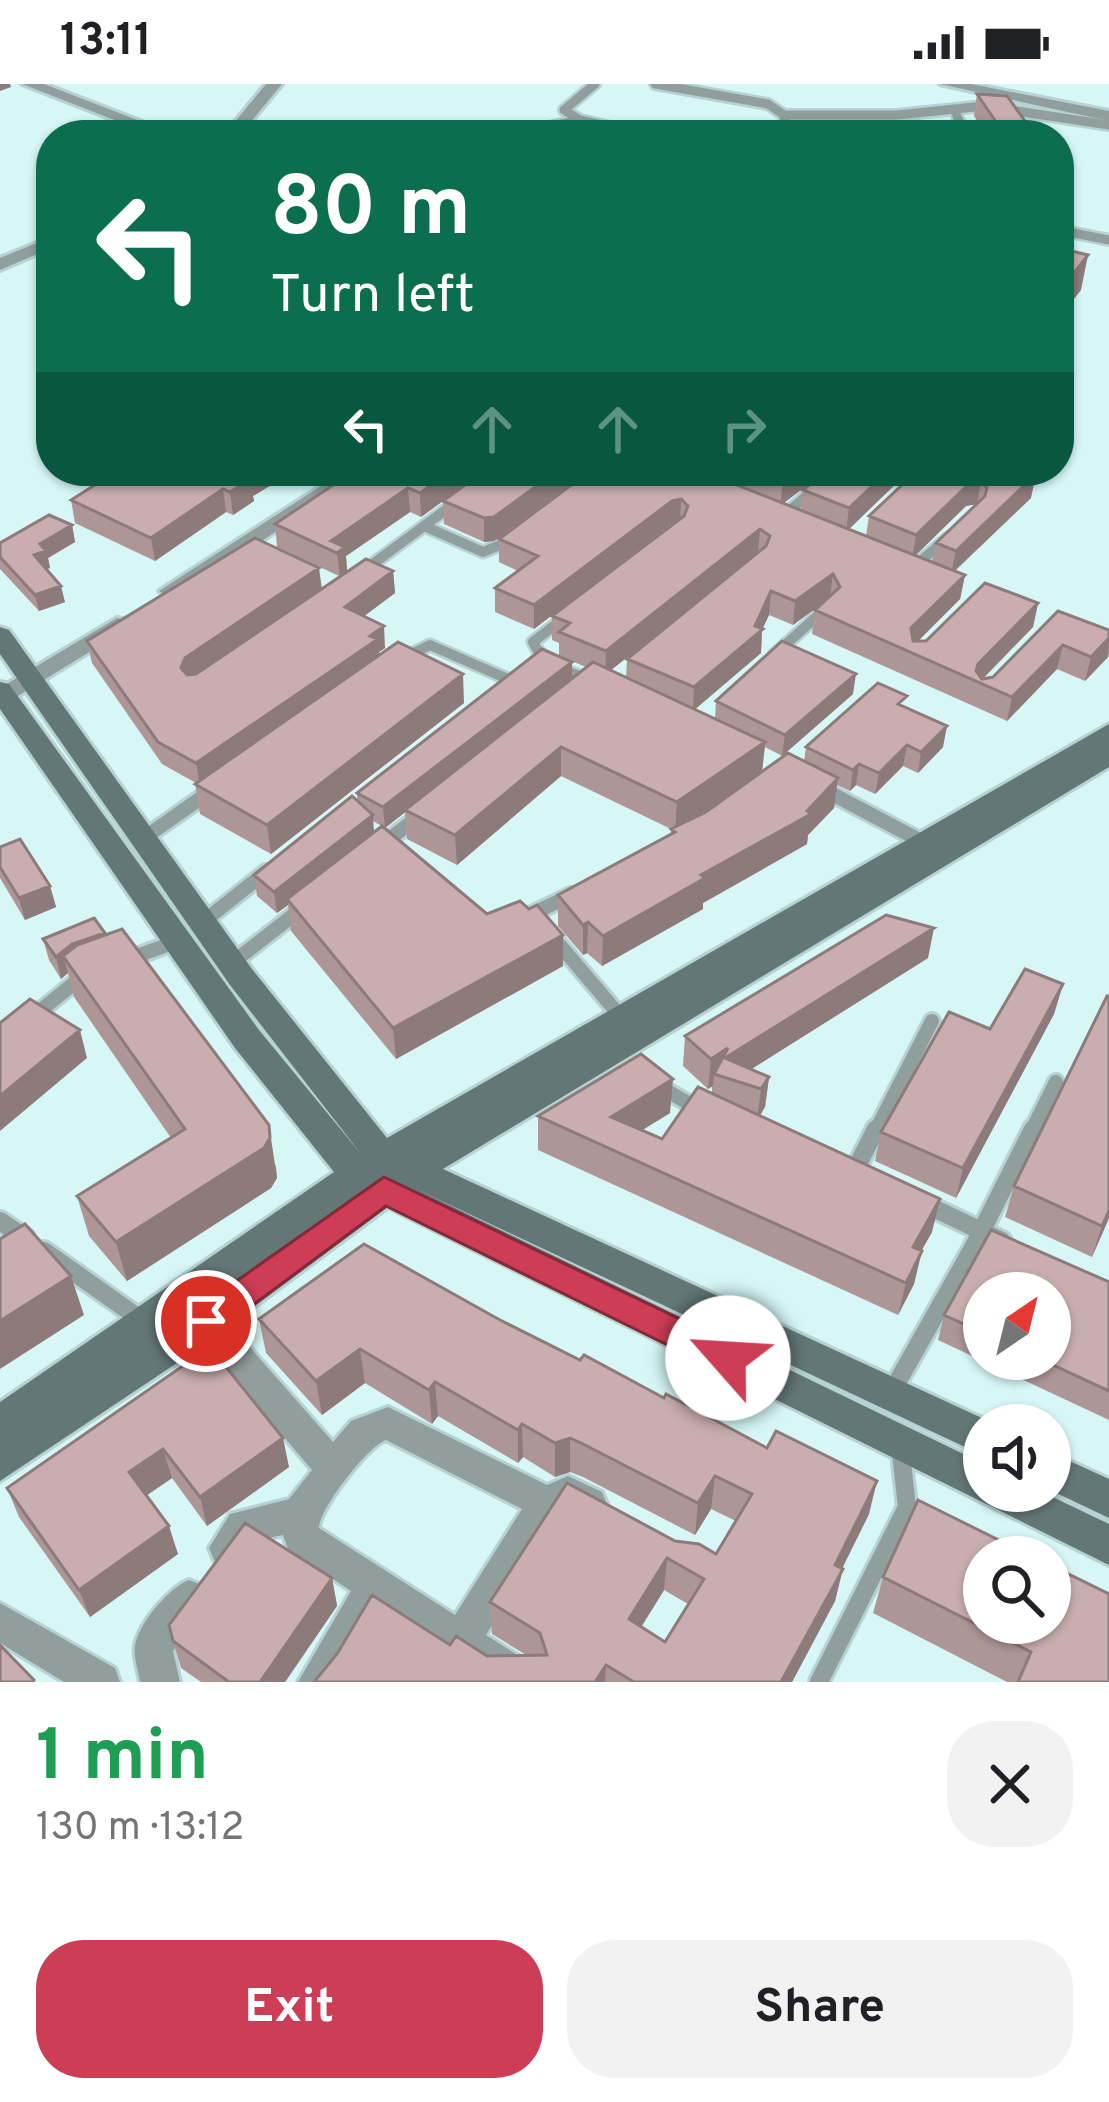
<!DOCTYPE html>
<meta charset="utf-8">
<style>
:root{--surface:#fff;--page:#f2f2f2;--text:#202124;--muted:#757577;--accent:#cd3d55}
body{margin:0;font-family:Overpass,sans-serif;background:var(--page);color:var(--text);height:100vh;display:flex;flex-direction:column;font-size:45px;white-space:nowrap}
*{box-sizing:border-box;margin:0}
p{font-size:39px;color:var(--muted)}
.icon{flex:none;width:66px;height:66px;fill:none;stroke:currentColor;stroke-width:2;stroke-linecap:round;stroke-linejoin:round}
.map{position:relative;height:1598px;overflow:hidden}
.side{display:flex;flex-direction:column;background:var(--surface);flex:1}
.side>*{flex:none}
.top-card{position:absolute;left:36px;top:36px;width:1038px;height:366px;border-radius:48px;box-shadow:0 3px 9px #0004;background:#0b6e4f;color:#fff;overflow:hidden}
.needle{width:78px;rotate:35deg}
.buttons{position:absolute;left:963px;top:1188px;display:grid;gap:24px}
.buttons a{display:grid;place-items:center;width:108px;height:108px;border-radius:50%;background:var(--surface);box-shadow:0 3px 9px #0004;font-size:60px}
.pin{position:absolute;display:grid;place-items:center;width:102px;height:102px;color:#fff;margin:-51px;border:6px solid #fff;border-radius:50%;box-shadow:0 3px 12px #0007}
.me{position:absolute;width:132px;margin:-66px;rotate:296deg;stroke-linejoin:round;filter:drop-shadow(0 0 9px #0008)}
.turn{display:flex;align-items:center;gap:42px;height:252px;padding:0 36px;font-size:54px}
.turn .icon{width:156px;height:156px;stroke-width:2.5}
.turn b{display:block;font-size:84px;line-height:102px}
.lanes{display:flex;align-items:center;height:114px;padding:0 36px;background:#0003;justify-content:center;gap:60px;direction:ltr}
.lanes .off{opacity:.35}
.round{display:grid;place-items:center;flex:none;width:126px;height:126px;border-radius:48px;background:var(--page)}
.summary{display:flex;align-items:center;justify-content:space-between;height:204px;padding:0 36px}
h1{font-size:72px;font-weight:700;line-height:90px;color:#1e9e55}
.action{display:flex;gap:24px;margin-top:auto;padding:24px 36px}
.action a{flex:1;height:138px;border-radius:48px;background:var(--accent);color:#fff;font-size:48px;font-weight:700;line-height:138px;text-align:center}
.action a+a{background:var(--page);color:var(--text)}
.status{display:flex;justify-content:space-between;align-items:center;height:84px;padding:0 60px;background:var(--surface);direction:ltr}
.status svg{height:33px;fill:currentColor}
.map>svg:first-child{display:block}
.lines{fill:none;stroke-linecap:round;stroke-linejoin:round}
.lane-far3-casing{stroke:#b6d2d2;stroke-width:14}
.lane-far2-casing{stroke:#b6d2d2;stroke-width:15}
.lane-far1-casing{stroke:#b6d2d2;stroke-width:20}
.lane-casing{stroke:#b6d2d2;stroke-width:24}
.street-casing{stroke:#b6d2d2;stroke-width:6}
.secondary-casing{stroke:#b6d2d2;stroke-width:6}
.lane-far3{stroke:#919e9e;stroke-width:9}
.lane-far2{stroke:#919e9e;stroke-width:10}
.lane-far1{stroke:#919e9e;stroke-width:14}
.lane{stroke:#919e9e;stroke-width:18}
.street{fill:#919e9e;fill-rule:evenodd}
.secondary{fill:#647777;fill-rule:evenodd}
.wall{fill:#ae9696;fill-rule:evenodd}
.shaded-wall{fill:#8d7a7a}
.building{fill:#caaeaf;stroke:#8d7a7a;stroke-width:3;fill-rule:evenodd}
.route{fill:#cd3d55;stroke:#852837;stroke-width:3}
</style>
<div class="status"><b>13:11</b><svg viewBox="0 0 49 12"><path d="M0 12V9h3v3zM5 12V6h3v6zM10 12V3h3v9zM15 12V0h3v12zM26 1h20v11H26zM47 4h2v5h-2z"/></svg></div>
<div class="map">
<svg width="1109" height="1598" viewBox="0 0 1109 1598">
<rect width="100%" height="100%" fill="#d7f7f7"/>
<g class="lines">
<defs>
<path id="lane-far3" d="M595,0L564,26L580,36L645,51
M655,0L768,20L784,31H897L984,22L1109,41
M954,25L965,51
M512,51L580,36
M775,51L785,39L784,31
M1059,146L1109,156"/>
<path id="lane-far2" d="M724,409L745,387
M782,433L836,387
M424,442L483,468L512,456
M911,485L948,454
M362,488L455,419
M564,534L533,558C544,583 570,588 594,597
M774,571L824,526
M399,576L430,561L510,596"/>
<path id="lane-far1" d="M819,703L921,757
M144,754L208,709
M379,763L418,733
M526,833L571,811
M203,838L266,788
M552,852L621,933
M126,876L178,857
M232,879L300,826
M30,935L83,892
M657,1001L700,1026
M875,1048L932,937
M1031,1048L1056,998"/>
<path id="lane" d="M855,1086L876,1045
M925,1120L1002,1157
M0,1137L25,1154
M44,1167L143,1237
M891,1309L973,1164L1033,1045
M819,1598L907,1423L900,1361"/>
<path id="street" d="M22,0H44L176,51H153Z
M266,0H282L240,51H224Z
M940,0H971L1109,27V37Z
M51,153V164L0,186V174Z
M344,387H368L178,512L170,514L159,507Z
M117,534L125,536L129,541L125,546L0,623V604Z
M206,1222L218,1227L333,1358L351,1337L388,1323L547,1401L568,1392L602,1408L607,1420L602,1432L589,1437L567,1427L559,1431L486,1551L538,1584L544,1598H489L381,1527L339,1598H298L351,1507L288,1465L283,1451L254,1457L240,1476L227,1482L214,1476L209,1464L230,1430L289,1415L312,1386L194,1247L189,1237L194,1227ZM386,1356L522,1425L455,1531L319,1444C319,1425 368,1362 386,1356Z
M189,1496L202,1501L208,1514L173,1567L180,1598H140C138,1585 132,1569 136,1557C142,1536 170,1503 189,1496Z
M0,1519L115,1584L120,1598H64L0,1559Z"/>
<path id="secondary" d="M0,543L9,546L252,885L387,1054L1109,640V683L443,1085L997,1341H984V1372L414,1104L984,1380V1407H1040L1109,1440V1481L388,1123L192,1269L0,1397V1318L334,1088L235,964L0,625V598L9,600L259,946L361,1070L230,901L0,570Z
M1050,1368L1109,1395V1434L1050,1406Z"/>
</defs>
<use href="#lane-far3" class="lane-far3-casing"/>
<use href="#lane-far2" class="lane-far2-casing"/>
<use href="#lane-far1" class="lane-far1-casing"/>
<use href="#lane" class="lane-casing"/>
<use href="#street" class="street-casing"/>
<use href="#secondary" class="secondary-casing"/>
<use href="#lane-far3" class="lane-far3"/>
<use href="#lane-far2" class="lane-far2"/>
<use href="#lane-far1" class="lane-far1"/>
<use href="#lane" class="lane"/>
<use href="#street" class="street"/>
<use href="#secondary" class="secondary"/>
</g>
<path class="wall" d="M977,10L1035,51H986L974,32Z
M294,387L253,412L254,417L233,431L226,428L155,477L75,439L71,416Z
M354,387H639L652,392L659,387H734L723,395L740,402L741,387H826L783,419L801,426L803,406L908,388L849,445L866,452L869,432L917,387H1028L1031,414L955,487L965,491L960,515L918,557H926L1038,519L1033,543L983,595L993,593L1058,527L1109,546V569L1108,573L1085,597L1057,585L1007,637L812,550L815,526L822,519L793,541L769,531L762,545L761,569L695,625L715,635L716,617L853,610L782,672L765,663L762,687L804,677L806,663L905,622L943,663L918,689L903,682L875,710L856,701L850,707L837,701L834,724L808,751L807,760L703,819V825L602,882L587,869L583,871L558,842V811L671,751V745L561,692L457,781L407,755L405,728L385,744L373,737L374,748L487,830L529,825L563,851V882L396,975L291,847L288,821L277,829L257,812L254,791L357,717V709L572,595L586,583L559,572V559L552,556V532L674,440H671L534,545L495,528V504L518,487L499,478V455L579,395L494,457L484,458L444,440L443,417L421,433L410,428L346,472L347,487H393L395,509L364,532L385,564L379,568L380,571L464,619L271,770L200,730L195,700L196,699L162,680L92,579L87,557L322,505L339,492L277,463L275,440ZM976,420L936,459L932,478L915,471L966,422ZM758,468L627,575L626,593L611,586ZM758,691L706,728L698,732Z
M72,441L75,458L48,474L50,484L46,485L65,518L39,527L0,485V459Z
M0,763L50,802L56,823L25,836L0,794Z
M105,851L276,1082L277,1094L271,1104L127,1197L89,1152L77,1112L171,1054L74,913L68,889L61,895L49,876L43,855Z
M928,874L751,985L769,993L765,1023L760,1032L932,1148L921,1167L914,1200L898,1231L538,1066V1032L670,1029L642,1046L662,1055L712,1010V1002L708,1005L683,982L685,952Z
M1063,900L1054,930L956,1114L875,1077L881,1048L990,945Z
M1109,912V1134L1092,1173L1005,1133L1014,1102Z
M991,1146L1109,1198V1336L938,1256L944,1231ZM984,1209H1050V1275H984Z
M259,1235L500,1236L869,1430L842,1485L835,1517L792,1598H314L450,1561L487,1572L526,1571L492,1550L490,1518L675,1457L716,1470L736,1437L711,1425L695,1451L583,1393L570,1388L555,1393L523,1373L518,1379L438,1332L432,1340L365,1299L322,1331L266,1269ZM664,1506L688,1520L665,1558L641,1543Z
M210,1263L289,1383L207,1442L172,1394L146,1412L178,1470L90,1533L19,1433L7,1404Z
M883,1493L1109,1598H1007L873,1529Z
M332,1494L337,1522L285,1598H201L181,1584L173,1557Z"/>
<path class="shaded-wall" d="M0,0H10L11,3L0,7Z
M1088,171L1081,206L1059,234L1060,207Z
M255,387H294L253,412L254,417L233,431L230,408L246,392Z
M451,387H484L421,433L420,409Z
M557,387H586V394L577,395L494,457L484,458V434Z
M713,387H734L714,402Z
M798,387H826L780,422L783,398Z
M888,387H914L908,388L846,448L849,424Z
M1036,390L1031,414L951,490L956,467Z
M981,397L977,420L966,422L912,475L916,451L970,399Z
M408,404L410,428L346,472L347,487L340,493L337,469L331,457Z
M223,405L226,428L155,477L151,454Z
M681,415L680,439L671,440L534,545V521L672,417Z
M72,441L75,458L48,474L50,484L38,487L34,471L40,460Z
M760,445L758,468L605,591L606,567Z
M319,484L322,506L189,596L181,584L185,574Z
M393,487L395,509L347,545L345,523Z
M833,490L830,514L793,541L795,517Z
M965,491L960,515L907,568L911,544Z
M61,502L65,518L39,527L35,511Z
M771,507L769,531L762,546L761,569L693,627L694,603L755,542Z
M1038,519L1033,543L979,598L974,596L978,580Z
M384,542L385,564L379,568L380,577L200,701L196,679Z
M1109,554L1108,573L1085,597L1091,573Z
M1063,561L1057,585L1007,637L1012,613Z
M572,578V598L385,744L383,723Z
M463,590L464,619L271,770L267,741Z
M856,590L853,610L782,672L785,651Z
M947,642L943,663L918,689L921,668Z
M765,658L762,688L675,747L677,718Z
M907,661L903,682L875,710L879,689Z
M561,663V692L457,781L455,751Z
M859,680L856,701L850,707L853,686Z
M838,694L834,724L808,751L807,760L703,819V825L602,882L603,852L807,727Z
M373,731L374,752L287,815L288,821L277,829L274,808Z
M50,802L56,823L25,836L19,814Z
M588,838L587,869L583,871V841Z
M934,844L928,874L734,996L714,990L713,1002L708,1005L711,975Z
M105,849L110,870L63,872L68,889L61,895L56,873L72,860Z
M563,851V882L396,975L393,944Z
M1063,900L1054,930L956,1114L963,1084Z
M80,946L87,974L0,1047V1012Z
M769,993L765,1023L757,1035L761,1005Z
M673,995L670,1029L610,1066L611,1033Z
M269,1041L277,1094L271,1104L127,1197L116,1158Z
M940,1115L932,1148L905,1196L913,1163Z
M1109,1127V1134L1092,1173L1102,1142Z
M922,1167L914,1200L898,1231L906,1199Z
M71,1192L84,1231L0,1285V1237Z
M360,1265L365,1299L322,1331L316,1297Z
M435,1298L438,1332L432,1340L429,1306Z
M522,1340L523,1373L518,1379V1346Z
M283,1354L289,1383L207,1442L200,1413Z
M570,1354V1388L555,1393V1359Z
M163,1365L172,1394L138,1417L129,1388Z
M715,1392L711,1425L695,1451L698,1419Z
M877,1397L869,1430L830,1508L843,1485L835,1517L792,1598H781L835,1481Z
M169,1442L178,1470L90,1533L79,1506Z
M667,1474L664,1506L627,1566L629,1535Z
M332,1494L337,1522L285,1598H260Z
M606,1581L605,1598H595Z"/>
<path class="building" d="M977,10L1007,12L1035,51H1005Z
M1059,164L1088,171L1060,207L1059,206Z
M117,387H255L246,392L251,395L230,408L223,405L151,454L71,416Z
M354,387H451L420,409L408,404L331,457L345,463L337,469L275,440Z
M484,387H557L494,433L484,434L443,417Z
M590,387H639L652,392L659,387H713L719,394L965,491L911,544L913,557H926L985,499L1038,519L978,580L976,587L982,595L993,593L1058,527L1109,546V554L1091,573L1063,561L1012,613L815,526L840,503L833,490L795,517L771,507L755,542L763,545L694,603L627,575L766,462L770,452L760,445L606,567L559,548L570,539L552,532L684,432L688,422L681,415L672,417L534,521L495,504L538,472L499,455Z
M754,387H798L783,398Z
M826,387H888L849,424L803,406Z
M917,387H1028L1036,390L956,467L936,459L985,412L987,404L981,397L970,399L916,451L869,432Z
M49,431L72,441L40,460L46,467L34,471L61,502L35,511L0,473V459Z
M255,454L319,484L185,574L181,584L187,591L196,590L366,475L393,487L345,523L384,542L370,552L378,555L196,679L158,658L87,557Z
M782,557L856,590L785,651L716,617Z
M398,558L463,590L267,741L195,700Z
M542,565L572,578L383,723L357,709Z
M593,578L765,658L677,718L561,663L455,751L405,726Z
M878,599L907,612L898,620L947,642L921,668L907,661L879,689L859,680L853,686L806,663Z
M788,669L838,694L807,727L811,730L701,791L705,794L603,852L588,838L583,841L558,811L675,748L671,745L706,728Z
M352,712L373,731L274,808L254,791Z
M382,742L487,830L520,817L529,825L537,821L563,851L393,944L287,815Z
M20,755L50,802L19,814L0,783V763Z
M886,831L934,844L725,974L769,993L761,1005L714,990L728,964L711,975L685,952Z
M94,834L105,849L72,860L56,873L43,855Z
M122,845L269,1041L270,1054L264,1064L116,1158L77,1112L185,1045L63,872L77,861Z
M1025,885L1063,900L963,1084L881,1048L949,928L990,945Z
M1107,912H1109V1127L1102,1142L1014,1102Z
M30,915L80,946L0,1012V939Z
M641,970L673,995L611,1033L662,1055L698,1003L940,1115L913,1163L922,1167L906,1199L538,1032Z
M25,1140L71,1192L0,1237V1155Z
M991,1146L1109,1198V1307L1040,1275H1050V1209H984V1249L944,1231Z
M364,1160L500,1236L580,1276L584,1271L664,1314L666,1310L767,1364L776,1347L877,1397L835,1481L843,1485L781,1598H634L606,1581L595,1598H314L337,1570L372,1511L450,1561L456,1552L487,1572L547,1571L540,1549L490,1518L567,1399L675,1457L699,1460L716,1470L752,1410L715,1392L698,1419L583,1360L570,1354L555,1359L522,1340L518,1346L435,1298L429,1306L360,1265L316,1297L259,1235ZM667,1474L704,1495L665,1558L629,1535Z
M210,1263L283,1354L200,1413L163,1365L129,1388L169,1442L79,1506L7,1404Z
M918,1416L1033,1473H984V1539H1050V1481L1109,1510V1598H1018L1031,1568L883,1493Z
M245,1439L332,1494L260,1598H229L173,1557L169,1541Z
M0,1561L34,1596L33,1598H0Z"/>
<path class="route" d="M384,1093L740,1264L745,1274L740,1285L728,1290L716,1285L386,1122L218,1247L206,1252L194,1247L189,1237L194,1227Z"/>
</svg>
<div class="buttons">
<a><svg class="needle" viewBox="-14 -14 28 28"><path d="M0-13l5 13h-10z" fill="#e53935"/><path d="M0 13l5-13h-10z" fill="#757577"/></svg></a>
<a><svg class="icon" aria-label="sound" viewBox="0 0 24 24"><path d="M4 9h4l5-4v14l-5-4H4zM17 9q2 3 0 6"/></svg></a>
<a><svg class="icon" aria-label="search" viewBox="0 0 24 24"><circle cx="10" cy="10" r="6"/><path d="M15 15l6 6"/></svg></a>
</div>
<div class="pin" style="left:206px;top:1237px;background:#d93025"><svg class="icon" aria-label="arrive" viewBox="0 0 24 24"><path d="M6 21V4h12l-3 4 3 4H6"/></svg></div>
<svg class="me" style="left:728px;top:1274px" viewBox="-20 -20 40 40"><circle r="19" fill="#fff"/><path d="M0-13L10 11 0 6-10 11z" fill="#cd3d55"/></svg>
<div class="top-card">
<div class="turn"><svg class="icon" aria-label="left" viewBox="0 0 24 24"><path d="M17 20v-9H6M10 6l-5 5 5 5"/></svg><div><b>80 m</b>Turn left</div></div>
<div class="lanes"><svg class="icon" aria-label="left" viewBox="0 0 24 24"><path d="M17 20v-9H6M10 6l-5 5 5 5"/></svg><svg class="icon off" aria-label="ahead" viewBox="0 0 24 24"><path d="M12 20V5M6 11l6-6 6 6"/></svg><svg class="icon off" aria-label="ahead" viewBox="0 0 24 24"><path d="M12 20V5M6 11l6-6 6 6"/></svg><svg class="icon off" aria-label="right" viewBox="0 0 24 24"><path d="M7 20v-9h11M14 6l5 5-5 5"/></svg></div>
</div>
</div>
<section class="side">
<div class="summary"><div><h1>1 min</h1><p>130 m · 13:12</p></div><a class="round"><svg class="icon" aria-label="close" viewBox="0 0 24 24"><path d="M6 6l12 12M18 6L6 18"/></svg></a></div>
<div class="action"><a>Exit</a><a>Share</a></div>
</section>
